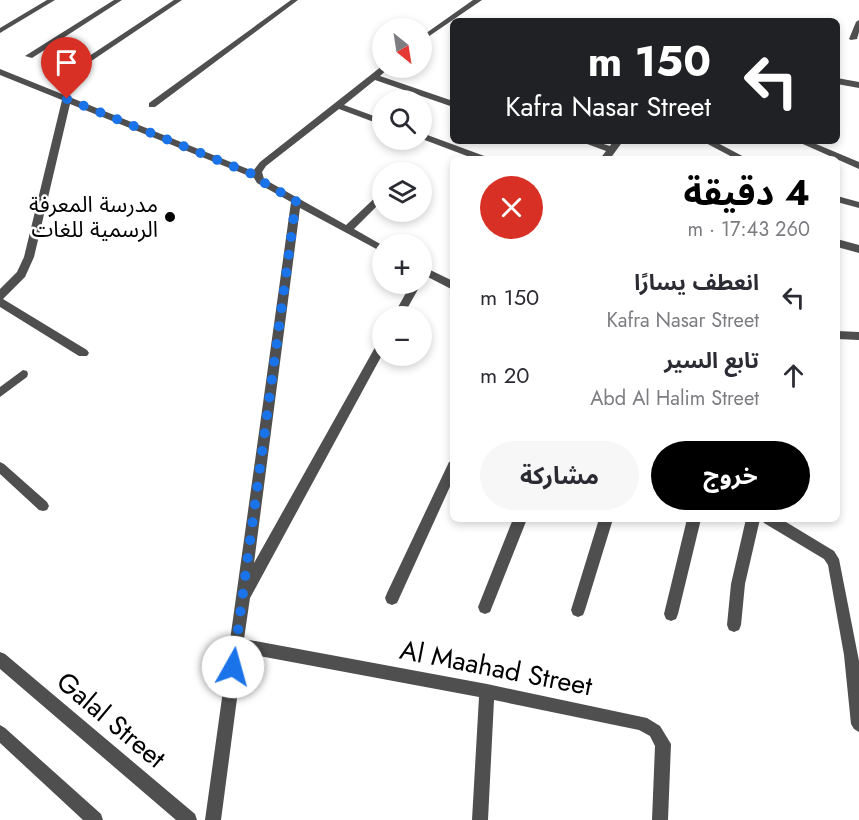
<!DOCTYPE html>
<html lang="ar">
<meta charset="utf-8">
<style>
:root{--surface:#fff;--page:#f7f7f7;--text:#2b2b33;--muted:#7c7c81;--accent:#000}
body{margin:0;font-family:Jost,"Noto Sans Arabic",sans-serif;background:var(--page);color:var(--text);direction:rtl;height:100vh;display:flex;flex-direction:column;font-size:22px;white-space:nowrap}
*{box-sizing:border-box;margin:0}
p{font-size:20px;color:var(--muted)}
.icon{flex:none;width:33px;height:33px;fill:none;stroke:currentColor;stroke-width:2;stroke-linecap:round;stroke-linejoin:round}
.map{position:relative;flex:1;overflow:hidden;direction:ltr}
.details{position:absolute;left:450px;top:156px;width:390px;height:366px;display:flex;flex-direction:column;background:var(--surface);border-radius:9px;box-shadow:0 3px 9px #0003;direction:rtl}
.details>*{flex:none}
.hud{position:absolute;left:450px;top:18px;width:390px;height:126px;border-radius:9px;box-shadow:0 3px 9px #0003;direction:rtl;background:#202124;color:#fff;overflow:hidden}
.needle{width:39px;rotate:150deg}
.tools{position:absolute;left:372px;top:18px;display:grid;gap:12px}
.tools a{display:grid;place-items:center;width:60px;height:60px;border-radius:50%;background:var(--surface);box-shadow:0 3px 9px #0003;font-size:30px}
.pin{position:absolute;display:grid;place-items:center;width:51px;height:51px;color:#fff;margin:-62px -26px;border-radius:50% 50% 50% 0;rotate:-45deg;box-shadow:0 0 6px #0007}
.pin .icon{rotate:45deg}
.me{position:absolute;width:66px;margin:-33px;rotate:7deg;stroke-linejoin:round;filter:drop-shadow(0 0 4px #0008)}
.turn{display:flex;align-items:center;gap:21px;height:126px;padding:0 30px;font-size:27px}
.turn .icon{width:78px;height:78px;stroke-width:2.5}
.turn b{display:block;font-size:42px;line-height:51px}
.round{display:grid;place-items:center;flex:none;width:63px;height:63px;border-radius:32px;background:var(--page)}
.summary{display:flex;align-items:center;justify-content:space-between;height:102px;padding:0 30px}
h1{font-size:36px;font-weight:700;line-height:45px;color:var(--accent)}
.action{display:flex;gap:12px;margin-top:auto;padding:12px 30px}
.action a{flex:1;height:69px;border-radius:36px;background:var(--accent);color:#fff;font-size:24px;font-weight:700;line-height:69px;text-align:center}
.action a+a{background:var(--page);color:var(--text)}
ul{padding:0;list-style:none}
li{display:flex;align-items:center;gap:18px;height:78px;padding:0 30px}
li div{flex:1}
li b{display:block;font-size:22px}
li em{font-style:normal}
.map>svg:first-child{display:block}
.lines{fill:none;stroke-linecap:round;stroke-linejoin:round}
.service{fill:#4f4f4f;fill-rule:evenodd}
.minor{fill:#4f4f4f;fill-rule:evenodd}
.route{stroke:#1a73e8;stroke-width:10;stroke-dasharray:0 18}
.poi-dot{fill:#000;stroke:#fff;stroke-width:2}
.labels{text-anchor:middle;stroke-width:5;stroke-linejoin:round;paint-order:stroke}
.poi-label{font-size:22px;fill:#000;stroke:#fff;text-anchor:end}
.near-street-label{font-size:27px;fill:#000;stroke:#fff}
</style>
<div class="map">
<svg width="859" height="820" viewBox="0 0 859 820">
<rect width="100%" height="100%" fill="#fff"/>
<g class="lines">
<path class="service" d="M47,0H55L0,33V28Z
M114,0H122L32,58L25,56Z
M174,0H182L72,74L65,72Z
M291,0H298L155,107H149V103Z
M859,20V32L857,39L851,40L849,39L856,22Z
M23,370L27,371L28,374L27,377L0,397V387Z
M0,462L4,464L47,502L49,506L47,510L43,511L39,510L0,474Z"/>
<path class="minor" d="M473,0H482L422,41V36Z
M382,66L389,68L380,76L453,101V107L375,80L344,105L382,119V125L339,109L266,166L262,172L264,179L346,225L379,194L382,193V201L354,229L382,245V252L300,208L254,563L378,342L382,341V355L250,598L244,639L487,684L647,718L660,726L671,744L668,820H652L655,746L650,736L639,730L494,700L488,820H472L479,697L243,653L221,820H205L291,202L257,183L254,178L70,104L34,257L25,277L3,299L87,350L89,353L87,356H79L0,307V289L17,272L24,257L62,100L0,75V69L253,171L260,162Z
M837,78L859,82V88L837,84Z
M422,133L487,157L489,159H475L422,139Z
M579,141H594L610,146L613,141H623L610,159H600L606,151Z
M702,141H714L748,159H736Z
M796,141H809L859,162V169Z
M410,166L413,167V171L402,172Z
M837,196L859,202V208L837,202Z
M837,239L859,245V253L837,247Z
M422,266L453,281V290L422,274Z
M411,284H421L403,316H393Z
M837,331L859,332V340L837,339Z
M453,461V480L397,603L392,605L387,603L385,598L387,593L449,462Z
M513,519H527L490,612L485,614L480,612L478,607Z
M599,519H613L585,610L583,615L578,617L573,615L571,610Z
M687,519H701L678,614L676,619L671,621L666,619L664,614Z
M746,519H760L745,584L741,625L739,630L734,632L729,630L727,625L731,584Z
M762,519H781L834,551L839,559L859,661V732L854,729L851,724L844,655L828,565L824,559L764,523Z
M0,652L5,654L195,814L197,820H176L0,669Z
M0,725L5,728L101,814L103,820H83L0,743Z"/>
</g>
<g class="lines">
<path class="route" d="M67,99L257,176L261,181L296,201L233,667"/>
</g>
<circle class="poi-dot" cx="170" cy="217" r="6"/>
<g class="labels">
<g class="poi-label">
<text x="158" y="212">مدرسة المعرفة<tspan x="158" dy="25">الرسمية للغات</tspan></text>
</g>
<g class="near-street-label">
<text transform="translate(496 668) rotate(11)" y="9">Al Maahad Street</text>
<text transform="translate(111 720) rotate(40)" y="9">Galal Street</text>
</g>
</g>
</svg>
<div class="tools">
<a><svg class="needle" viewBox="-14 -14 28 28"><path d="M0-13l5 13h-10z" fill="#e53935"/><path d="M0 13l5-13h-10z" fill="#7c7c81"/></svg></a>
<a><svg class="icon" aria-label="search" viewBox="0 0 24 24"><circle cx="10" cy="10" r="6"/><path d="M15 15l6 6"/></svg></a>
<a><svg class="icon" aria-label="layers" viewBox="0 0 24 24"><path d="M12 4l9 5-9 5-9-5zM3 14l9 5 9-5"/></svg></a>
<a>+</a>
<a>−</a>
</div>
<div class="pin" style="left:67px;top:99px;background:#d93025"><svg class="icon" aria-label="arrive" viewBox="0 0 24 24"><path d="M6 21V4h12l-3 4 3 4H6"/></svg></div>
<svg class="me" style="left:233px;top:667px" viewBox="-20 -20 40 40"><circle r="19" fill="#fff"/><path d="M0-13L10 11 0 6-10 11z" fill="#1a73e8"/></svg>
<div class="hud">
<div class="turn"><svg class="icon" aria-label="left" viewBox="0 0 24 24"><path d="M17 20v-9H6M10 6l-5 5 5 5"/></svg><div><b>150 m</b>Kafra Nasar Street</div></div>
</div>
<section class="details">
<div class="summary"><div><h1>4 دقيقة</h1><p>260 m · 17:43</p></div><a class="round" style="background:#d93025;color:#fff"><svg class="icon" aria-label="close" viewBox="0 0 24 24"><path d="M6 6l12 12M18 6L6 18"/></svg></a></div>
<ul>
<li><svg class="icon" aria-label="left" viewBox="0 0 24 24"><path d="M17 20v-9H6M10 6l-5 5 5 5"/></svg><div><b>انعطف يسارًا</b><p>Kafra Nasar Street</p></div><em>150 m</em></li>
<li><svg class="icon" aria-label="ahead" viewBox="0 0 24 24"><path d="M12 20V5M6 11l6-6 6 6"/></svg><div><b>تابع السير</b><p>Abd Al Halim Street</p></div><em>20 m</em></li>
</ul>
<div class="action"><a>خروج</a><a>مشاركة</a></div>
</section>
</div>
